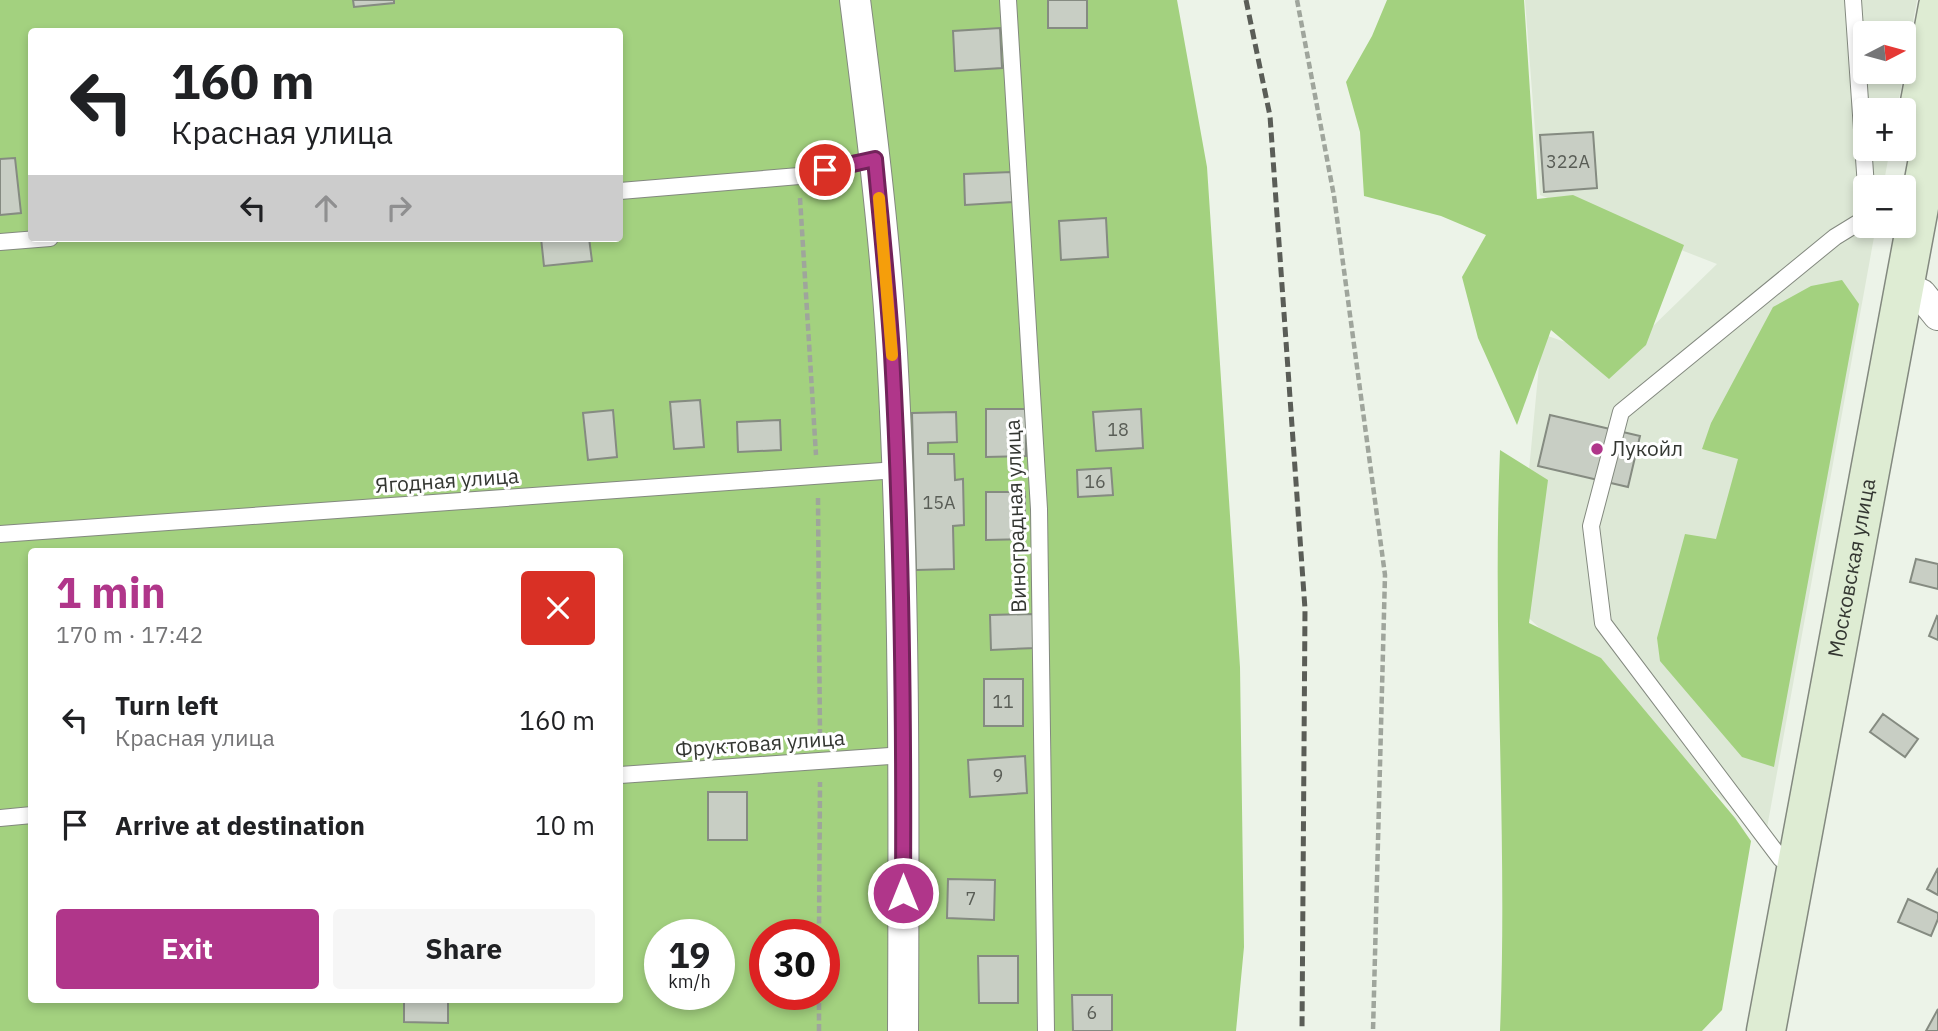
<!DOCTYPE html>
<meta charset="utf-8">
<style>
:root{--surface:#fff;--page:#f6f6f6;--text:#202124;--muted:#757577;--accent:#b0368a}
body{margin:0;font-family:"IBM Plex Sans",sans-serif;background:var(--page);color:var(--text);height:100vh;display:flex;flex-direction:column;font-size:26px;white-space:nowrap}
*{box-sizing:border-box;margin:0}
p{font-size:23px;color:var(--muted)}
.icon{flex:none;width:38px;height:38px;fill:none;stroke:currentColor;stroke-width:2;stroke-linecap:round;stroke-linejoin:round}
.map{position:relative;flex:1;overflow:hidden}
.side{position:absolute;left:28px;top:548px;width:595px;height:455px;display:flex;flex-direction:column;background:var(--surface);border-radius:7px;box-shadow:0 4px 10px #0003}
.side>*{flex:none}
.hud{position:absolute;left:28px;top:28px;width:595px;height:214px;border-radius:7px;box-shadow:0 4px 10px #0003;background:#fff;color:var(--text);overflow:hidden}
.needle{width:46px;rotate:84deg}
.fabs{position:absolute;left:1853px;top:21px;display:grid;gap:14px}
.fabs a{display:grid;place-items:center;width:63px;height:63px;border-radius:7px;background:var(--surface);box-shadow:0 4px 10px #0003;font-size:35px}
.speed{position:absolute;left:644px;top:919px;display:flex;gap:14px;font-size:35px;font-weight:700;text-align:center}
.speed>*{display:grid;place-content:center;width:91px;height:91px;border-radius:50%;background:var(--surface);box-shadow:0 4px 10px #0003;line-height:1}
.speed small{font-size:18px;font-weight:400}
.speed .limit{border:10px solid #d22;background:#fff;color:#111}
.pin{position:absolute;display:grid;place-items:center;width:60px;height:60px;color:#fff;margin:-30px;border:4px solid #fff;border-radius:50%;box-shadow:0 2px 7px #0007}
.me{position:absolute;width:77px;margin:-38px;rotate:0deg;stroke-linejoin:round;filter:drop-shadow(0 0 5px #0008)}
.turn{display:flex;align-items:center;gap:24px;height:147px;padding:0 28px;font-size:32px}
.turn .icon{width:91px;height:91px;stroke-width:2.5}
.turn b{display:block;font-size:49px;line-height:60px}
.lanes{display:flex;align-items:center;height:66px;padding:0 28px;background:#0003;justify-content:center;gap:35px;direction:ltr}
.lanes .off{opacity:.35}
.round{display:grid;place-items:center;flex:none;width:74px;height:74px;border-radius:7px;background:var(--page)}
.head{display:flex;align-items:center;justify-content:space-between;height:119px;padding:0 28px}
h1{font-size:42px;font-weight:700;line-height:52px;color:var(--accent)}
.action{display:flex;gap:14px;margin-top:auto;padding:14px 28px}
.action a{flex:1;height:80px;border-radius:7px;background:var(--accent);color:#fff;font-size:28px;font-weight:700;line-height:80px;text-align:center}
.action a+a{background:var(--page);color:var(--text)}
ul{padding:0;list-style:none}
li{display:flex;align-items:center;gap:21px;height:105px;padding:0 28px}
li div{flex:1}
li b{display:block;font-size:26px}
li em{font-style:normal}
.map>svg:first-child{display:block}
.built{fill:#dde8d6}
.green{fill:#a3d17f;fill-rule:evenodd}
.building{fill:#c8cec4;stroke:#858b81;stroke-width:2}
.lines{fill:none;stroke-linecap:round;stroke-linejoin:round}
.lane-casing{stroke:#83897f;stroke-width:18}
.street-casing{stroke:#83897f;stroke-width:32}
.secondary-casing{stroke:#83897f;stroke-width:41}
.path{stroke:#9fa59c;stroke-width:4.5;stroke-dasharray:7 3.5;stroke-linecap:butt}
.lane{stroke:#fff;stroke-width:16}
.street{stroke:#fff;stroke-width:30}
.secondary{stroke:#deecd3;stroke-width:38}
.rail{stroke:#5a5d57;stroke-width:5;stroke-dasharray:10 5;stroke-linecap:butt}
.route-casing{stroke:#72235a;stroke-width:18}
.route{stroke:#b0368a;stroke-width:12}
.slow{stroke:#f59e0b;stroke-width:12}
.poi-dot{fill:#b0368a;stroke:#fff;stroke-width:2.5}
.labels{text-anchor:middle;stroke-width:6;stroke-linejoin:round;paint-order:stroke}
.number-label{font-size:18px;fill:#595d56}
.poi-label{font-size:21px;fill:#343732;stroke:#fff;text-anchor:start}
.street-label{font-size:21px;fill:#343732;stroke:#fff}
</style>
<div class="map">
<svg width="1938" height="1031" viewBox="0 0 1938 1031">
<rect width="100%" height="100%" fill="#ecf3e8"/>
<path class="built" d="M1525,0H1917L1904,70V33H1866V72H1904L1897,110H1866V149H1890L1883,187H1866V226H1876L1765,839L1516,606L1542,334L1618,360L1717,264L1540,195Z"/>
<path class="green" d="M0,0H1177L1207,167L1240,667L1244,947L1236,1031H0ZM32,32H620V238H32ZM32,551H620V999H32ZM660,934H719V994H660ZM765,934H824V994H765Z
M1387,0H1524L1537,199L1573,195L1684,245L1646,345L1609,379L1551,330L1517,425L1478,338L1462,277L1486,235L1441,216L1364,196L1360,132L1346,82L1372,36Z
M1842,280L1859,304L1774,767L1742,757L1660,661L1657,638L1685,534L1716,539L1738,459L1702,449L1711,423L1773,307L1811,286Z
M1500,450L1548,480L1529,623L1601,658L1735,818L1751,841L1722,1010L1702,1031H1500C1508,837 1492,643 1500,450Z"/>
<path class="building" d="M353,0H394V3L354,7Z
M1048,0H1087V28H1048Z
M1000,28L1002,68L955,71L953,31Z
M1593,132L1597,188L1544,192L1540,135Z
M15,158L21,213L0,215V159Z
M1011,172L1013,202L965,205L964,174Z
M1106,218L1108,257L1061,260L1059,221Z
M541,238H589L592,261L544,266Z
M700,400L704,447L674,449L670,402Z
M986,409H1026V456L986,457Z
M1141,409L1143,448L1096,451L1093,412Z
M613,410L617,457L588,460L583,413Z
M956,412L957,442L928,443V454H954L955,480L963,479L964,525L953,526L954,569L916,570L912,413Z
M1550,415L1640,436L1628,487L1538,466Z
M780,420L781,450L738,452L737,422Z
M1111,468L1113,495L1078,497L1077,470Z
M986,492H1025V539L986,540Z
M1916,559L1938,564V589L1910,582Z
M1033,614L1035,648L991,650L990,615Z
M1937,616L1938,617V640L1929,636Z
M984,679H1023V726H984Z
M1883,714L1918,739L1905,757L1870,732Z
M1025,756L1027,793L970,797L968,760Z
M708,792H747V840H708Z
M1938,868V895L1927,889Z
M948,879L995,880L994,920L947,918Z
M1908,899L1938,913V919L1931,936L1898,922Z
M978,956H1018V1003H979Z
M1072,995H1112V1031H1073Z
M404,999H448V1023L404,1022Z
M1938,1009V1031H1926Z"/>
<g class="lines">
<defs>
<path id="lane" d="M1008,0L1039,509L1046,1031
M1853,0L1866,187
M620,191L799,176L875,159
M0,242L50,238
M0,534L897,470
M620,775L904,755
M0,818L32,815
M1781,859L1603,623L1591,526L1621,412L1835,237L1866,218"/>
<path id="street" d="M855,0C870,117 885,235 892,353C905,579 904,805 903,1031
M1905,289L1921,294L1938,315"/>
<g id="secondary">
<path d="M1914,134L1938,6"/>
<path id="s1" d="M1766,1031L1938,105"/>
</g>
</defs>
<use href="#lane" class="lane-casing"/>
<use href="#street" class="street-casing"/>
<use href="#secondary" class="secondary-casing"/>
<path class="path" d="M1297,0L1334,196L1385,575L1373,1031
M800,198L816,455
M818,498L820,738
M819,934L820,782
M819,1031V994"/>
<use href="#lane" class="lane"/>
<use href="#street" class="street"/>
<use href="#secondary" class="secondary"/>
<path class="rail" d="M1246,0L1270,116L1305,609L1302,1031"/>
</g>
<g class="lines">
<defs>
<path id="route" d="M825,170L875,159C881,224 888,289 892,354C902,533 904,713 903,893"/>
</defs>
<use href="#route" class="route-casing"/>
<use href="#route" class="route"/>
<path class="slow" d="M879,198L892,355"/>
</g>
<circle class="poi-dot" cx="1597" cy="449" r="7"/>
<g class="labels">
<g class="number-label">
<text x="1568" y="168">322А</text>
<text x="1118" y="436">18</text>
<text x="1095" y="488">16</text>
<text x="939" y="509">15А</text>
<text x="1003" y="708">11</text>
<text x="998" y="782">9</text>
<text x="971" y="905">7</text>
<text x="1092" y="1019">6</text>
</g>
<g class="poi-label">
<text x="1611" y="456">Лукойл</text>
</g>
<g class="street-label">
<text transform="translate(447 481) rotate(-4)" y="7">Ягодная улица</text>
<text transform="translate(1016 516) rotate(-92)" y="7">Виноградная улица</text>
<text dy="7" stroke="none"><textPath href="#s1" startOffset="471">Московская улица</textPath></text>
<text transform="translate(760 744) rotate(-4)" y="7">Фруктовая улица</text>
</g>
</g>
</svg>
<div class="fabs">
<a><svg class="needle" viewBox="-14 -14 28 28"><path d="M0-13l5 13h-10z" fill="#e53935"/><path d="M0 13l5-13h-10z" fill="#757577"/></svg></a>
<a>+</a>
<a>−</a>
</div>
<div class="speed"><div>19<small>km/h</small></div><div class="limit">30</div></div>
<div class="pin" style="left:825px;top:170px;background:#d93025"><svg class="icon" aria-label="arrive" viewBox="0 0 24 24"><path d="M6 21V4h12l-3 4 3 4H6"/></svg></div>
<svg class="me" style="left:903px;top:893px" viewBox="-20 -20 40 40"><circle r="17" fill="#b0368a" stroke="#fff" stroke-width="3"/><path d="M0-11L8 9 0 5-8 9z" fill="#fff"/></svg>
<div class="hud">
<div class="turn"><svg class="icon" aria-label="left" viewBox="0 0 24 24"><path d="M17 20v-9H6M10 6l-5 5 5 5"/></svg><div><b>160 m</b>Красная улица</div></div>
<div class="lanes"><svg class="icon" aria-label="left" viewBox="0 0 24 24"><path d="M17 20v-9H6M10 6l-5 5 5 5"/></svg><svg class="icon off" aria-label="ahead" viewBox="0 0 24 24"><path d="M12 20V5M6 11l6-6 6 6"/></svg><svg class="icon off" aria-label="right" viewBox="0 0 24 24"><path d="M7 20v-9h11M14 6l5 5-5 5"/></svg></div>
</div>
<section class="side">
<div class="head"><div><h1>1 min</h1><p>170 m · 17:42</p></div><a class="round" style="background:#d93025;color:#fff"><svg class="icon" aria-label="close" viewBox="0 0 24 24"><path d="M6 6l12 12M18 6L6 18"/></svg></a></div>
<ul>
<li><svg class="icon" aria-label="left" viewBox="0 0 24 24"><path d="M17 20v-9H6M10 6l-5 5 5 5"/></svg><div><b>Turn left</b><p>Красная улица</p></div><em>160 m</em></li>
<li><svg class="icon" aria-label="arrive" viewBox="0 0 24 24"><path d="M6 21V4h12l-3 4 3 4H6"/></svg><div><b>Arrive at destination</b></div><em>10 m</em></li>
</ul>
<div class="action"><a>Exit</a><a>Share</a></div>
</section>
</div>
